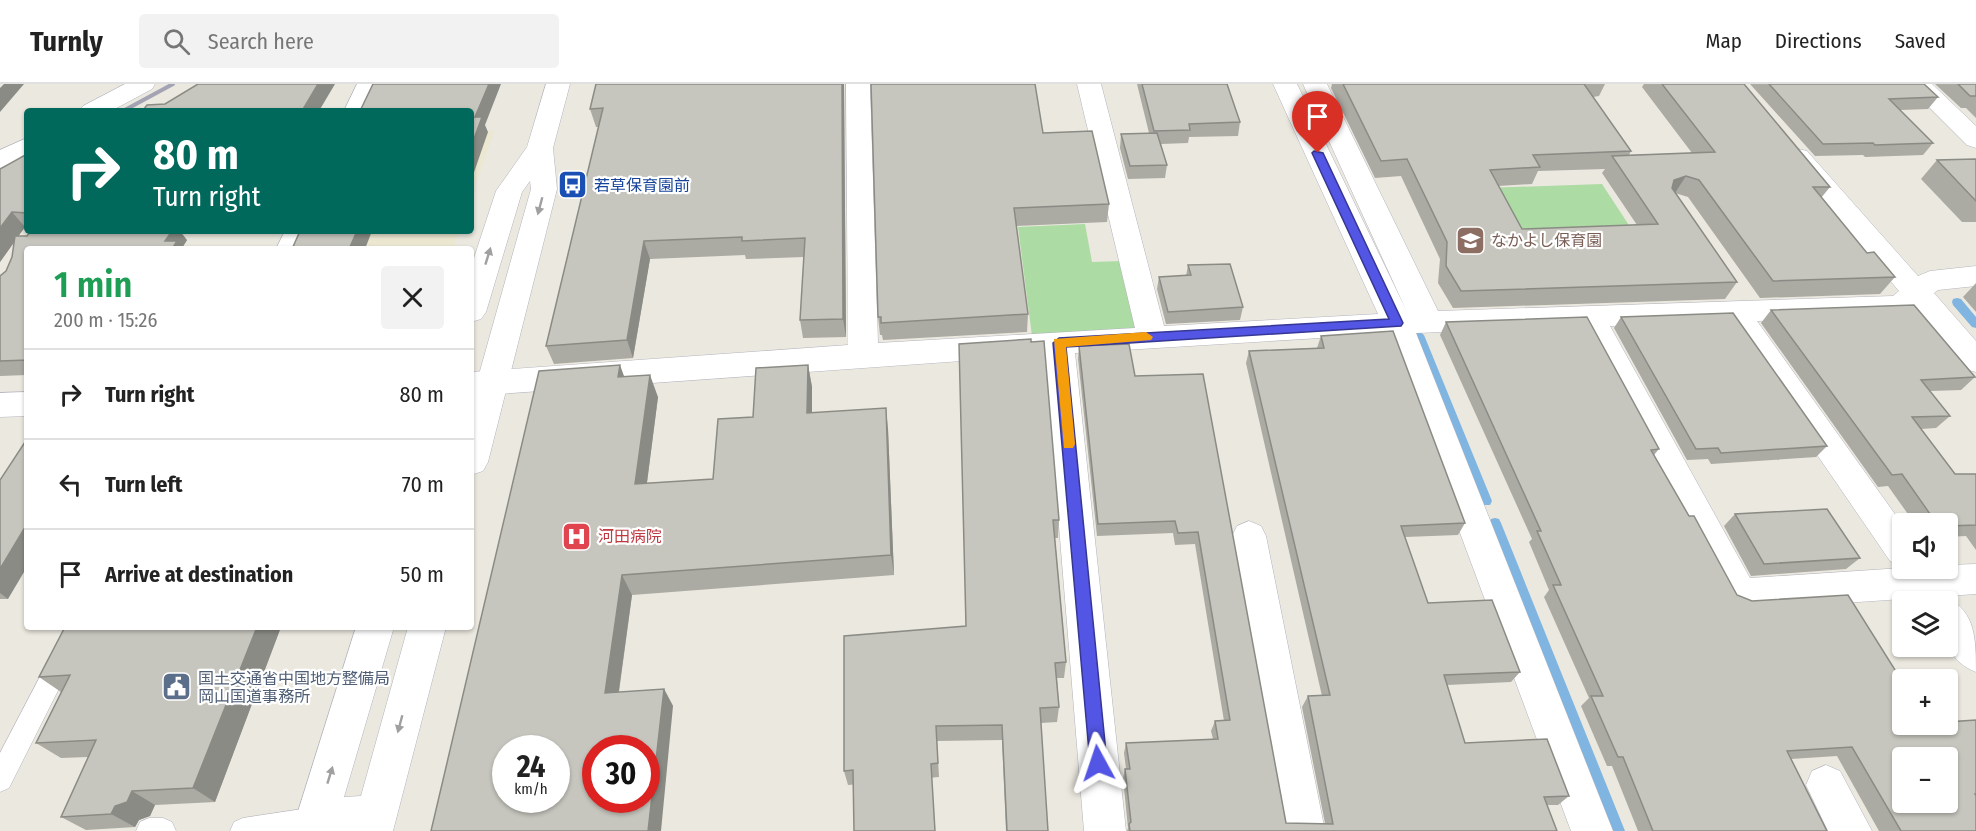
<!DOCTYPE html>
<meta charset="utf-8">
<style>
:root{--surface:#fff;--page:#f2f2f2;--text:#222;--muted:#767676;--line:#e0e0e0}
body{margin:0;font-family:"Fira Sans Condensed","Noto Sans JP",sans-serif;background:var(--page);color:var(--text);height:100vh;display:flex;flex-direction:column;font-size:22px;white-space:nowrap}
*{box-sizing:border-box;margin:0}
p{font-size:20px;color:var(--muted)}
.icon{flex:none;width:33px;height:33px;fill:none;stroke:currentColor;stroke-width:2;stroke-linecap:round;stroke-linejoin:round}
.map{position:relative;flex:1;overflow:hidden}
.panel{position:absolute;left:24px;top:162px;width:450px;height:384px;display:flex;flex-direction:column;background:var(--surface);border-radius:6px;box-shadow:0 2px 4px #0004}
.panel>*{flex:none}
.guide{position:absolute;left:24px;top:24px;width:450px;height:126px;border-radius:6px;box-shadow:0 2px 4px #0004;background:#00695c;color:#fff;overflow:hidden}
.controls{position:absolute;left:1892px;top:429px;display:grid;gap:12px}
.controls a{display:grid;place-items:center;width:66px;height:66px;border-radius:6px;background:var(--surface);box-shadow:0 2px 4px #0004;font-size:30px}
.speed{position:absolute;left:492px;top:651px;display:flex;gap:12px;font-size:30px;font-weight:700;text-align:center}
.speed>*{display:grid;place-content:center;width:78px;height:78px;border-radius:50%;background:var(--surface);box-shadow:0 2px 4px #0004;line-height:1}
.speed small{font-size:15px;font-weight:400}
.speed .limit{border:9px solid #d22;background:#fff;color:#111}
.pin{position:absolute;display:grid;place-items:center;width:51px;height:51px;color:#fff;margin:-62px -26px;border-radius:50% 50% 50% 0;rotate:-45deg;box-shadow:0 0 6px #0007}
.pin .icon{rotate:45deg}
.me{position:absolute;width:66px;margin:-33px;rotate:355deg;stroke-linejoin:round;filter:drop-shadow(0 0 4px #0008)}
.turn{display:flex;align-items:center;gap:21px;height:126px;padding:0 30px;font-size:27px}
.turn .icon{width:78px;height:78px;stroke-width:2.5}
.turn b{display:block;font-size:42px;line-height:51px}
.round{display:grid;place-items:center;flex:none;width:63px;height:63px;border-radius:6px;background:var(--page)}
.head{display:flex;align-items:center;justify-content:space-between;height:102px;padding:0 30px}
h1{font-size:36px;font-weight:600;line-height:45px;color:#1e9e55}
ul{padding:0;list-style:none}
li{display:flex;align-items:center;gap:18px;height:90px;padding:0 30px;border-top:2px solid var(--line)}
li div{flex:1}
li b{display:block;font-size:22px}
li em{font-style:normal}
header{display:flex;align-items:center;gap:36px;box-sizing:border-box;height:84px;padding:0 30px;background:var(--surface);border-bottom:2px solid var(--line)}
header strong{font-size:28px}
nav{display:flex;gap:33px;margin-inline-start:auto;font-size:21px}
.search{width:420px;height:54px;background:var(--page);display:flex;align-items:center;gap:15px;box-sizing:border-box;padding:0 21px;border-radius:6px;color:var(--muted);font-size:22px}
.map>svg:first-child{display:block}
.education{fill:#ebe7d1}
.green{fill:#acdba3}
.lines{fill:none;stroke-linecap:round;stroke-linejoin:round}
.stream{fill:#7fb5e0;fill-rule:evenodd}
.lane-casing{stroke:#b3b3bd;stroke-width:1}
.street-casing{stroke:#b3b3bd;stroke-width:1}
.secondary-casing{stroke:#b3b3bd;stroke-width:1}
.lane{fill:#fff;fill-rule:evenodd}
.street{fill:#fff;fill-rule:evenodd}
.secondary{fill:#fff;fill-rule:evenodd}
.rail{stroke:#a3a3b3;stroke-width:4}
.wall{fill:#abaaa3;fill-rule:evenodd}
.shaded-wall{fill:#8b8b85}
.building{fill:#c7c6be;stroke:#8b8b85;stroke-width:1.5;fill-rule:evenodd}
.oneway{fill:#a0a0a0}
.route{fill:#5355e4;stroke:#363794;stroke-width:1.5}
.slow{fill:#f59e0b}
.labels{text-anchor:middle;stroke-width:4.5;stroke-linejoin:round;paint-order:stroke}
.transit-label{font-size:16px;fill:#164399;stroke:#fff;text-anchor:start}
.education-label{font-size:16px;fill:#785e54;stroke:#fff;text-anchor:start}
.health-label{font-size:16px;fill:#be3a42;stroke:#fff;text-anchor:start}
.service-label{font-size:16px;fill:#4e5e75;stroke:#fff;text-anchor:start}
</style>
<header>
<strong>Turnly</strong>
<div class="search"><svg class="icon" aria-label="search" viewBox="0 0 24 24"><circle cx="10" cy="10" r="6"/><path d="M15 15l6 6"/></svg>Search here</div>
<nav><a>Map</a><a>Directions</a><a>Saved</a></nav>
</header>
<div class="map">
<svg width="1976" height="747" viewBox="0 0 1976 747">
<rect width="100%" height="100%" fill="#ebe8df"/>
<path class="education" d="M494,47L471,114V48Z
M309,147H459L453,165H300Z"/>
<path class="green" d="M1602,100L1638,155L1516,160L1486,104Z
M1085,140L1092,178L1123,177L1138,247L1032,252L1018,143Z"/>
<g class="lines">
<path class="stream" d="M1957,214L1961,215L1976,233V244L1972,243L1953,221L1952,218L1953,215Z
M1419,247L1424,251L1492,417L1490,421H1482L1480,417L1414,251Z
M1495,434L1499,435L1501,439L1625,747H1609L1489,439L1491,435Z"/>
<defs>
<path id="lane" d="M66,543H90L9,704L0,708V669Z
M316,723L325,727L329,736L325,745L321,747H230L234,738L243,734Z
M149,734H163L172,738L176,747H136L140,738Z"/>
<path id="street" d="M125,0H155L152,5L111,27H80L83,22Z
M357,0H381L368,27H344Z
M846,0H870L878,259L1135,244L1077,0H1101L1164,242L1378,230L1273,0H1297L1407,228L1303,0H1327L1438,227L1893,212L1899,207L1785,73L1789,67L1798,65L1807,67L1918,192L1930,187L1976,182V202L1938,206L1934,209L1976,257V288L1965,285L1915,226L1900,232L1757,237L1902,440V482L1890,477L1726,238L1610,242L1750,494L1902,484H1947V481L1976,480V510L1740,526L1727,521L1581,243L1416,249L1613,747H1571L1386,250L1075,269L1126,747H1084L1045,271L471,312V288L848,261Z
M1906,0H1932L1976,42V64L1967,61Z
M27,54V72L0,84V66Z
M285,147H313L304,165H276Z
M27,308V332L0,333V309Z
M1249,437L1261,442L1266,452L1325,747H1283L1232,452L1237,442Z
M1947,514C1976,527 1976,557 1976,588C1942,575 1947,548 1947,518H1937Z
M1826,681L1840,687L1872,747H1828L1806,701L1812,687Z"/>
<path id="secondary" d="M546,0H570L553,64L557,105L488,378L483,387L471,391V319L531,105L530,97L522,108L486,228L481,235L471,238V183L496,107L527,63Z
M356,543H394L344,713L361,712L408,543H446L393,747H292Z"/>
</defs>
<use href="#lane" class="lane-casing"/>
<use href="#street" class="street-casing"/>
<use href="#secondary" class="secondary-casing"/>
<use href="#lane" class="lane"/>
<use href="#street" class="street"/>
<use href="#secondary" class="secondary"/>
<path class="rail" d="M123,27L173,0"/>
</g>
<path class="wall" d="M596,0H844L846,253L803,254L800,236L804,173L746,175L745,171L650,175L633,274L554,280L546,262L599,43H596L590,25Z
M1137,0H1227L1240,38L1238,52L1189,53L1188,59L1161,60L1167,81L1165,94L1128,95L1120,64L1121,50L1149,49Z
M1332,0H1605L1599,12L1593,13L1631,67L1629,71L1692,69L1642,3L1644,0H1744L1830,103L1821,114L1867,169L1895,193L1880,210L1760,214L1688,113L1675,109L1737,198L1725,215L1453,224L1438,199L1440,175L1401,92L1375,94L1331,4ZM1605,85L1602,89L1637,141L1522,145L1498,102L1532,100L1538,87Z
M1750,0H1924L1938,13L1928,25L1900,26L1933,59L1923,71L1865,73L1863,71L1815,72Z
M1935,0H1976V34L1966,24H1961Z
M1043,49L1109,120L1107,138L1016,142L1028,230L1027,248L883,256L882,251H880L878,233Z
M27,70V143H25L18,152L187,156L182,164L183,165H27V291L0,292V192L6,187L12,173L15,157L0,178V85Z
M1976,75V138H1962L1921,95L1937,76Z
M1188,181L1243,223L1240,236L1166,240L1157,205L1159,193L1186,192Z
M1976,199V228L1963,213Z
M1771,226L1975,293L1961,306L1930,307L1950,332L1936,344L1921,345L1955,390H1976V466L1966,452L1947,453V440H1915L1888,402L1878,403L1761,239Z
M1621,233L1827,362L1816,373L1711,380L1708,375L1687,376L1614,244Z
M1446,238L1659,365L1654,371L1689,432L1737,511L1902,640L1976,636V747H1879L1837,672L1791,675L1827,747H1638L1612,682H1607L1581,622L1589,614L1544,513L1549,506L1529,458L1532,455L1440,251Z
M1321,252L1465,439L1458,451L1405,453L1428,519L1520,588L1511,598L1447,601L1465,659L1569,712L1558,721H1547L1557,747H1127L1128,744L1123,694L1125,685H1126L1124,669L1126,659L1213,655L1211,647L1215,637H1224L1195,460L1175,461L1173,449L1097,452L1078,275L1079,262L1135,292L1203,290L1286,739H1325L1302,623L1308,612H1322L1246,279L1249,267L1317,264Z
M959,260L1059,436L1058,454H1055L1066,578L1064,594H1057L1059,623L1057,638L1041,639L1048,747H1006L1002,656L937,657L939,693L848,701L844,687L966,542Z
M808,281L812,303V329L888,345L894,491L632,511L619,608L664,605L673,622L431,747L624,292L658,313L647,399L713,395L753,333Z
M0,396L8,515H0Z
M1735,430L1860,474L1846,485L1751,492L1724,442Z
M65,543H281L215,718L155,721L150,732L139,736L135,743L86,746L61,733L88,673L61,674L36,659L61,608L39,593Z"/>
<path class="shaded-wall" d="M4,0H24L0,28V4Z
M318,0H335L319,27H302Z
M489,0H501L485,41L488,48L471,97V63L475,33Z
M842,0H844L846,253L843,235Z
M1686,92L1675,109L1664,113L1674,96Z
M12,128L25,143L0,178V144Z
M172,147H180L187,156L182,164L183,165H171L165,157Z
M357,147H372L365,165H349Z
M644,157L650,175L633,274L627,256Z
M620,281L628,303L618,293Z
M808,281L812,303V350L807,329Z
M650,291L658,313L644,421L635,400Z
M886,324L888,345L894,491L891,471Z
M27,440V483L8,515L0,509V485Z
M622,491L632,511L616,627L605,609Z
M257,543H281L215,718L193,704Z
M664,605L673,622L661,747H648Z
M132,707L155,721L150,732L139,736L135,743L111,730L115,722Z"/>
<path class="building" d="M198,0H318L302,27H140L144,25L147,21L165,20Z
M373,0H489L475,33H482L471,63V27H360Z
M596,0H842L843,235L800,236L805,154L742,157V153L644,157L627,256L546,262L603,24L590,25Z
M871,0H1035L1043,49L1092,47L1109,120L1014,124L1028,230L881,239V233H878Z
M1142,0H1227L1240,38L1189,40L1190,46L1154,47Z
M1343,0H1584L1631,67L1533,71L1540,83L1490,86L1522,145L1658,140L1612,72L1715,68L1662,0H1744L1830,103H1813L1867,169L1874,168L1895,193L1773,197L1699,96L1686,92L1674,96L1672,104L1737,198L1461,207L1446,182L1447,158L1407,75L1381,77Z
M1769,0H1924L1938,13L1889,15L1933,59L1875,61L1873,59L1823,60Z
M1958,0H1976V12H1970Z
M1157,49L1167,81L1130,82L1121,50Z
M27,70V129L12,128L0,144V85Z
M1976,75V117L1937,76Z
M31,147H172L165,157H177L172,165H27V276L0,277V192L6,187L12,173L15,152H27Z
M300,147H357L349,165H292Z
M1230,180L1243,223L1168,228L1159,193L1191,191L1188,181Z
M1914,221L1975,293L1921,296L1950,332L1912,333L1955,390H1976V441L1947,442V440H1937L1902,390L1892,391L1771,226Z
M1733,229L1827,362L1721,369L1718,364L1696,365L1621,233Z
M1587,233L1659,365L1651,366L1689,432H1694L1737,511L1752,517L1848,511L1902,597V640H1947V638L1976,636V710H1975L1976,712V747H1901L1852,663L1787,667L1827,747H1653L1623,673H1618L1591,612H1603L1553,501H1561L1537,447H1541L1446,238ZM1902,674H1947V718H1902Z
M1393,247L1465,439L1401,442L1428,519L1492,516L1520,588L1444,591L1465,659L1547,655L1569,712L1544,713L1557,747H1130L1129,740L1131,738L1125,685H1130L1126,659L1218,655L1215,637L1230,636L1198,448L1178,449L1175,437L1098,440L1079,262L1129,260L1135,292L1203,290L1286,739L1333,740L1308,612L1330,611L1249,267L1324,264L1321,252Z
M1031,255V258L1044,257L1059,436H1053L1066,578L1055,579L1059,623L1040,624L1048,747H1007L1002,641L936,642L938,679L931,680L935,747H854L853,686L844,687V552L966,542L959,260Z
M620,281L618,293L650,291L635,400L713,395L718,335L753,333L756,284L808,281L807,329L886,324L891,471L622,491L605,609L664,605L648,747H431L539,287ZM506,664H556V716H506ZM596,664H646V716H596Z
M27,355V440L0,485V396Z
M1827,425L1860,474L1764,480L1735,430Z
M65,543H257L193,704L132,707L127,718L115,722L111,730L61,733L96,656L36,659L70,591L39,593Z"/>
<defs><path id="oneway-solid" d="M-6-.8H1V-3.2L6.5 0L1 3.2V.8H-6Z" transform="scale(1.5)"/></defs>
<g class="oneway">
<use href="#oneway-solid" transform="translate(540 122) rotate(105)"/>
<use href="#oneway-solid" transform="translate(488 172) rotate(-73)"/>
<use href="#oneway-solid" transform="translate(400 640) rotate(105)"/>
<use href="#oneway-solid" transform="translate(330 691) rotate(-73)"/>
</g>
<path class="route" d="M1314,67L1323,69L1403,239L1401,242L1066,263L1107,679L1104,685L1098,687L1093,685L1090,679L1053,259L1059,254L1389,235L1312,69Z"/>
<path class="slow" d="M1146,248L1153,253L1151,256L1066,263L1075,360L1073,364H1064L1054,255Z"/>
<defs>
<symbol id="bus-square" viewBox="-11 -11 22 22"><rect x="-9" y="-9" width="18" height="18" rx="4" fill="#1a4fb4" stroke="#fff"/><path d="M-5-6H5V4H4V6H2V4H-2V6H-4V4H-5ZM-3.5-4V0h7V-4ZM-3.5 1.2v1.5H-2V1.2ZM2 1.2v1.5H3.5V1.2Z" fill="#fff"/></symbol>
<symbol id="school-square" viewBox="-11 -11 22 22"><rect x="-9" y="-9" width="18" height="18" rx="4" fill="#8d6e63" stroke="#fff"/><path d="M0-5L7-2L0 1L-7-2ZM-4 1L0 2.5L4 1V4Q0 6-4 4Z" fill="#fff"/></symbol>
<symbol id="hospital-square" viewBox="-11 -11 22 22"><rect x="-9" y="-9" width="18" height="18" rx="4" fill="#e0444e" stroke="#fff"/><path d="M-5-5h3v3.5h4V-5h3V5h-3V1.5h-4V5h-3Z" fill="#fff"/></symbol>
<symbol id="civic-square" viewBox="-11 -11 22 22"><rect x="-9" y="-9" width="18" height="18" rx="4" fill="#5c6f8a" stroke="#fff"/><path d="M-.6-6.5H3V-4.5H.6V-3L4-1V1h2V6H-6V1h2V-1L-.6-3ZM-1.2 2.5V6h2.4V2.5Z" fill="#fff"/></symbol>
</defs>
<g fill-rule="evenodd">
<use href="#bus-square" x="556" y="84" width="33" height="33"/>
<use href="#school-square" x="1454" y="140" width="33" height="33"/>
<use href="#hospital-square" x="560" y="436" width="33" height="33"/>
<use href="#civic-square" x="160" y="586" width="33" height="33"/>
</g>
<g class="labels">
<g class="transit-label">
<text x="594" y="107">若草保育園前</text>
</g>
<g class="education-label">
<text x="1491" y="162">なかよし保育園</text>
</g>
<g class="health-label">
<text x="598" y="458">河田病院</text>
</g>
<g class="service-label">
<text x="198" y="600">国土交通省中国地方整備局<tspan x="198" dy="18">岡山国道事務所</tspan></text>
</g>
</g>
</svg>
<div class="controls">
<a><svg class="icon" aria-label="sound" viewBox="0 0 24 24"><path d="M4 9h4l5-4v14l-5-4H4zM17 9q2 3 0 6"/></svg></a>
<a><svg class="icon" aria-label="layers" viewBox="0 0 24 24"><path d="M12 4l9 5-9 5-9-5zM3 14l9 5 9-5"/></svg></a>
<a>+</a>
<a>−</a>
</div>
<div class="speed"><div>24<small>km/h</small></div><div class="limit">30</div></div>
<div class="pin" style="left:1318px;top:69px;background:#d93025"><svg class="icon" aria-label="arrive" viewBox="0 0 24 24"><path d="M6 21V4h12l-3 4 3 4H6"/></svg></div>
<svg class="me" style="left:1098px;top:679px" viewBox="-20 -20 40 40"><path d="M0-17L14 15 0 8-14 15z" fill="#5355e4" stroke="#fff" stroke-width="4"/></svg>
<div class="guide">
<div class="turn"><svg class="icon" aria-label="right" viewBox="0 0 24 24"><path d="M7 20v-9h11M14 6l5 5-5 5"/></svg><div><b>80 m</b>Turn right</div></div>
</div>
<section class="panel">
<div class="head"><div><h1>1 min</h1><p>200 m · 15:26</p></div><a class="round"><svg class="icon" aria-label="close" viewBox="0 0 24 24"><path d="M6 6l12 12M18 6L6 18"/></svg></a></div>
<ul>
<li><svg class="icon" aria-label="right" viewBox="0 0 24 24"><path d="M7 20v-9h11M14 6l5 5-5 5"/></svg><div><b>Turn right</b></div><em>80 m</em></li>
<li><svg class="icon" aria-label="left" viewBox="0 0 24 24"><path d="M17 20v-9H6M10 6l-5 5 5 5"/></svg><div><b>Turn left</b></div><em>70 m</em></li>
<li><svg class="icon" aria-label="arrive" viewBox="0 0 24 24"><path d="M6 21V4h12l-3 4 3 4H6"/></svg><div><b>Arrive at destination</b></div><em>50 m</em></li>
</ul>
</section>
</div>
